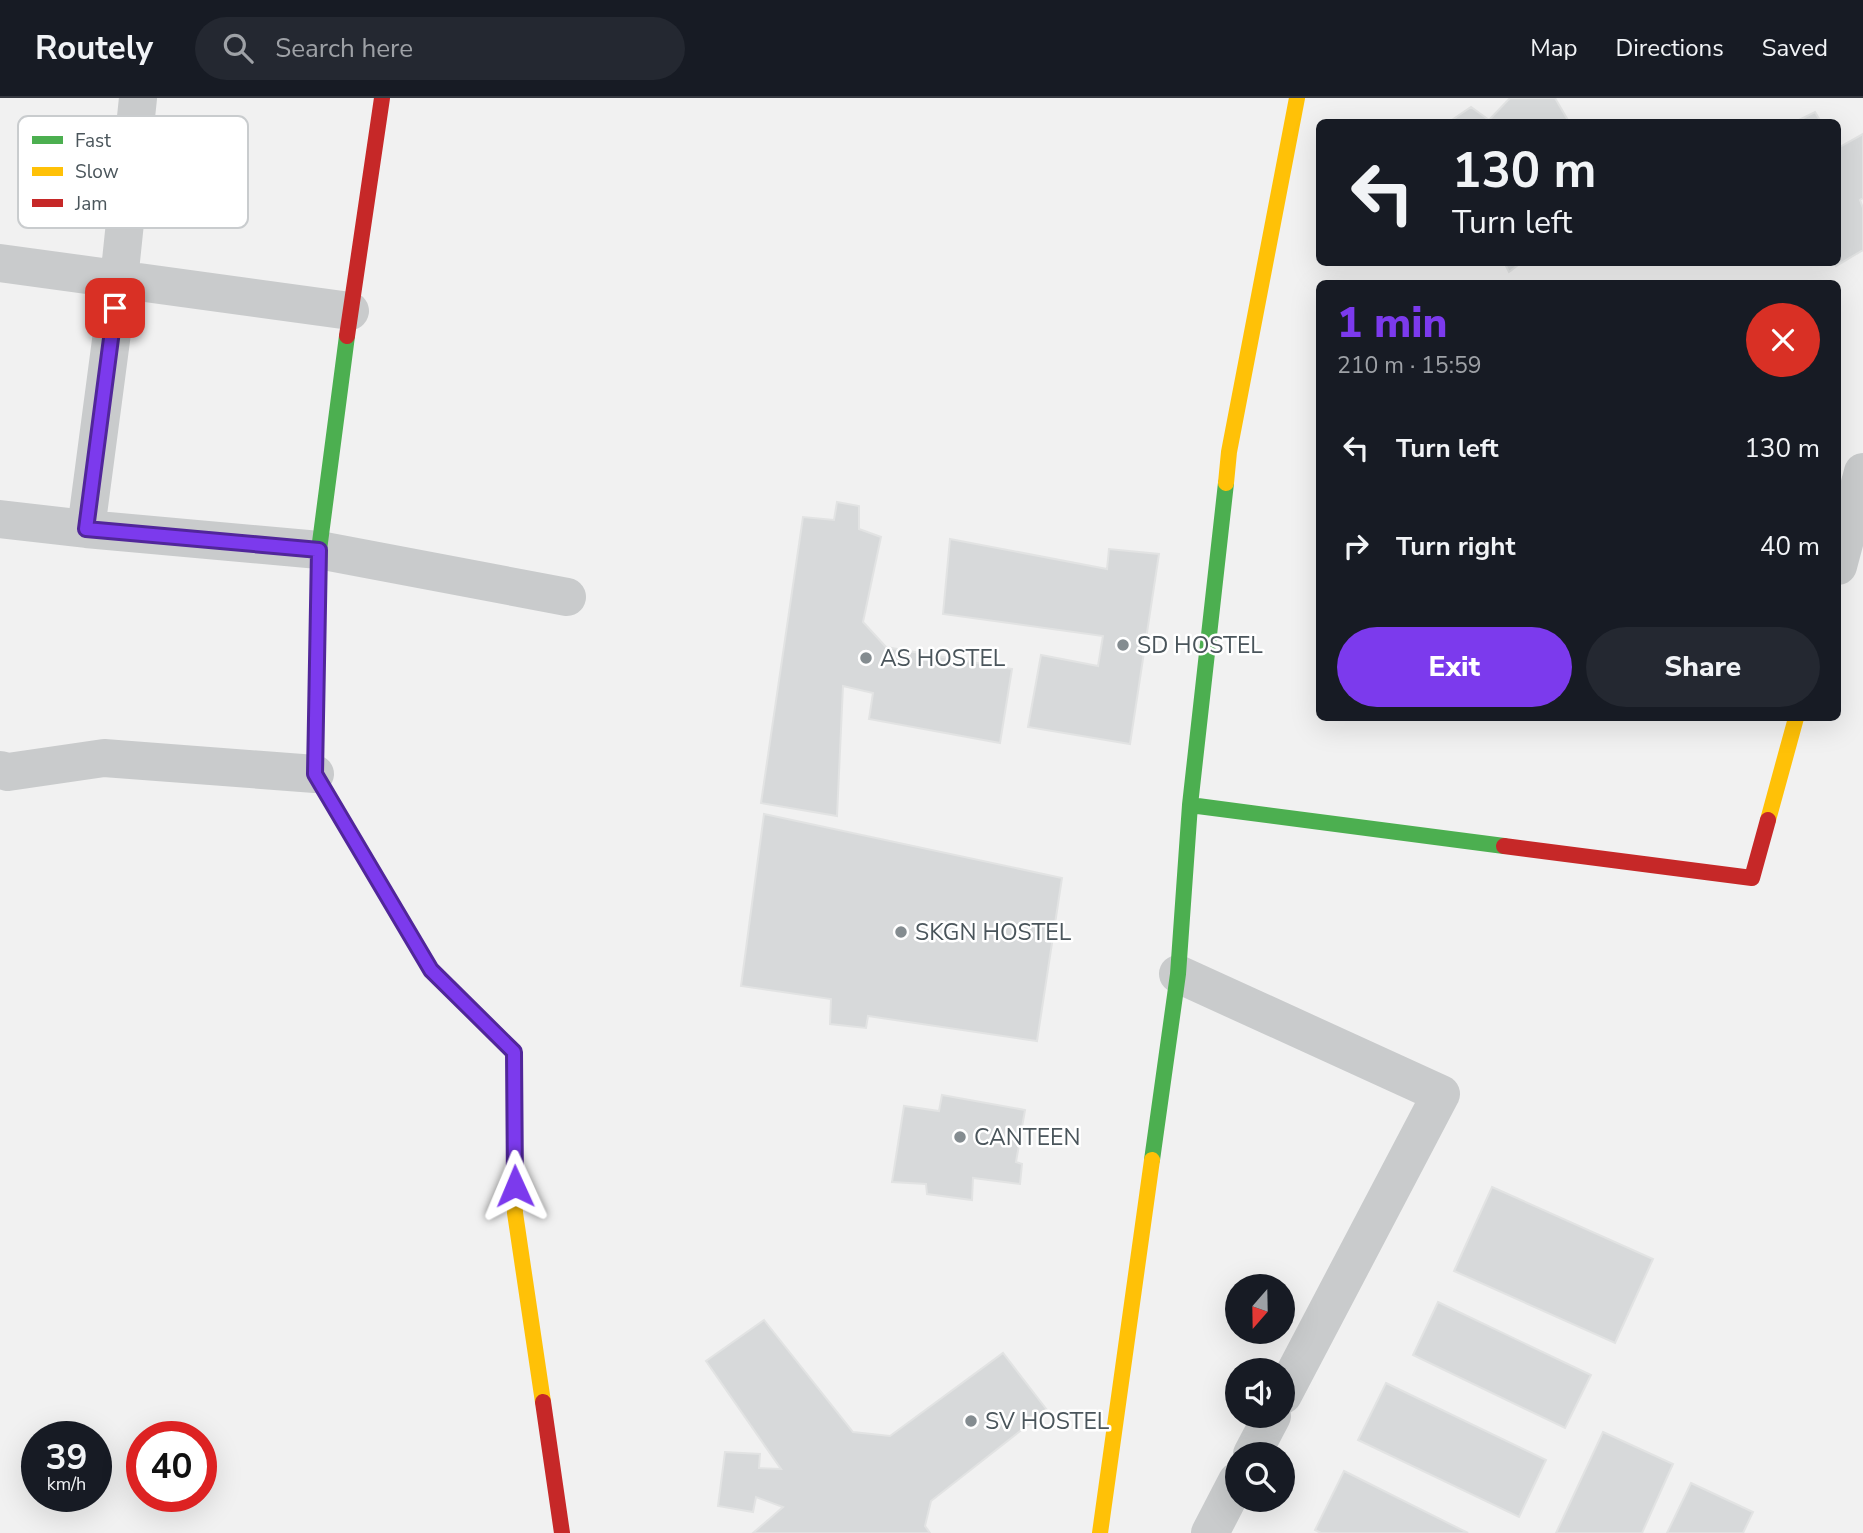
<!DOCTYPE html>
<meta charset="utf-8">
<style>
:root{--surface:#171b24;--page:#242831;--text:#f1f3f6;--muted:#9ea1a6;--line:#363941;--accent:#7c3aed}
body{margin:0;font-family:"Nunito Sans",sans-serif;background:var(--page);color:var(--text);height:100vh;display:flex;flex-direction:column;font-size:26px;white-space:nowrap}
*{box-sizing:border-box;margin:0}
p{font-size:23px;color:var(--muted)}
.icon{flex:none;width:38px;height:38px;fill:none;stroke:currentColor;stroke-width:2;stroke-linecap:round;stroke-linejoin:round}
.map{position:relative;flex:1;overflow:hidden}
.drawer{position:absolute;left:1316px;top:182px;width:525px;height:441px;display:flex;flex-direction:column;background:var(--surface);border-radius:10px;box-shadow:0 7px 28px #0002}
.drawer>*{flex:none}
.guide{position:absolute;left:1316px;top:21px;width:525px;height:147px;border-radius:10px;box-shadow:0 7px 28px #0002;background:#171b24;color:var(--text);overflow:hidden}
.needle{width:46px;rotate:200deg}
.tools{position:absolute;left:1225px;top:1176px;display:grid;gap:14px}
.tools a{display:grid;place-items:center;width:70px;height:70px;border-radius:50%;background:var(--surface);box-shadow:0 7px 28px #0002;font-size:35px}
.speed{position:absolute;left:21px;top:1323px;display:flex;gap:14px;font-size:35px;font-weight:700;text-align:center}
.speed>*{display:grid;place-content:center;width:91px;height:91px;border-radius:50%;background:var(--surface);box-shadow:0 7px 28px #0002;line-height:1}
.speed small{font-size:18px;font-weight:400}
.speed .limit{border:10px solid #d22;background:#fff;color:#111}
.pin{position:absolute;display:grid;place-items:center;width:60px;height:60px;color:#fff;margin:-30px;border-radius:14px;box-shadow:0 4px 10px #0006}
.me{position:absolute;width:77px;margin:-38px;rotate:359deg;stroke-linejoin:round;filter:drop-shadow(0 0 5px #0008)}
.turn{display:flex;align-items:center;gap:24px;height:147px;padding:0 21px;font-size:32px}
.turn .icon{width:91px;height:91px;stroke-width:2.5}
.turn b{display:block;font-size:49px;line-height:60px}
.round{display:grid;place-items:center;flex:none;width:74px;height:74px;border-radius:37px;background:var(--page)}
.overview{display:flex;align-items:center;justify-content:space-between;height:119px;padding:0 21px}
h1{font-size:42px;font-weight:800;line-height:52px;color:var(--accent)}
.primary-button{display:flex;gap:14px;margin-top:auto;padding:14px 21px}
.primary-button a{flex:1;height:80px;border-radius:42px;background:var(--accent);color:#fff;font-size:28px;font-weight:800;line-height:80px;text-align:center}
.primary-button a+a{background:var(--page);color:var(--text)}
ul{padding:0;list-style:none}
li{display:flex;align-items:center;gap:21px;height:98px;padding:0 21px}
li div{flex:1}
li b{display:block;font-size:26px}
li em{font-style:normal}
header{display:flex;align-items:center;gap:42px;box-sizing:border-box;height:98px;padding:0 35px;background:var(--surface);border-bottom:2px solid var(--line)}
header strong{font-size:33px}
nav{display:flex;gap:38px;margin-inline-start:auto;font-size:24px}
.search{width:490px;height:63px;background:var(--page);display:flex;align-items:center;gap:18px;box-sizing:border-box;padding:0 24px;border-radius:38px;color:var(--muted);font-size:26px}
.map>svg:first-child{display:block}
.building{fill:#d7d9da;stroke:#e2e3e3;stroke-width:2}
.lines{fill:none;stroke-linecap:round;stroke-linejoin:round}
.street{stroke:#c9cbcc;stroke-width:38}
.fast{stroke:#4caf50;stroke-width:16}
.slow{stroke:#ffc107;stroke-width:16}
.jam{stroke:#c62828;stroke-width:16}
.route-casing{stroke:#51269a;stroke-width:18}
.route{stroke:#7c3aed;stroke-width:12}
.poi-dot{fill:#848c90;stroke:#fff;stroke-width:2.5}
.labels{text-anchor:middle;stroke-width:5;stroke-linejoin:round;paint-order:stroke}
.poi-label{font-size:23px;fill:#4a555b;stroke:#fff;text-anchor:start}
.key{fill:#fff;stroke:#c9ccce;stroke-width:2}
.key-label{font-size:19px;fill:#4a555b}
</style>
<header>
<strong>Routely</strong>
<div class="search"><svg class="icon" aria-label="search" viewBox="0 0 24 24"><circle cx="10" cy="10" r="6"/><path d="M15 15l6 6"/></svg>Search here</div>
<nav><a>Map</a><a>Directions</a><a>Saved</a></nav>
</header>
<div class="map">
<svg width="1863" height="1435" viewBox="0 0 1863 1435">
<rect width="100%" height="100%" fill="#f1f1f1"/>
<path class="building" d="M1510,0H1555L1569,24H1449L1471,9L1489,22Z
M1815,14L1821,24H1795Z
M1863,36V100L1860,102L1863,110V152L1836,168L1834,164H1838V50Z
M1504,164H1522L1509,174Z
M837,404L859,408V431L881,439L863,524L886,549L1012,571L1000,645L869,621L873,595L843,588L837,718L761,705L803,419L834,422Z
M950,441L1107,471L1109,451L1159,456L1130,646L1028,629L1041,557L1098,568L1103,538L943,516Z
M764,716L1062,780L1037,943L868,918L866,930L830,926L831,901L741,888Z
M942,997L1025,1012L1016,1064L1022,1066L1020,1086L973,1080L972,1102L927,1096L926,1086L892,1084L904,1008L939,1013Z
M1492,1089L1653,1161L1615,1245L1454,1173Z
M1438,1204L1591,1277L1565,1330L1413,1257Z
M764,1222L853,1334L890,1338L1003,1255L1047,1312L931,1403L925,1428L930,1435H753L783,1409L756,1399L753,1414L718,1408L725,1354L760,1356L759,1370L781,1371L706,1263Z
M1386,1285L1546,1362L1519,1419L1358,1342Z
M1603,1334L1673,1366L1642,1435H1556Z
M1344,1373L1468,1435H1321L1315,1432Z
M1691,1385L1753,1414L1743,1435H1667Z"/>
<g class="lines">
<path class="street" d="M0,165L350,213
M0,421L86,431L319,452L567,499
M86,431L119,182L138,0
M1838,468L1863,374
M0,672L8,674L104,660L315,676
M1178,876L1441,996L1283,1297
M1252,1356L1272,1318
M1210,1435L1237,1383"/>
<path class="fast" d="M347,238L319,452L315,676L392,806
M1190,707L1504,748
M1152,1062L1178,876L1190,707L1226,385"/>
<path class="slow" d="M1226,385L1229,354L1297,0
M1768,722L1796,620
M514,997L515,1115L543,1304
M1100,1435L1152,1062"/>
<path class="jam" d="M347,238L382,0
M1504,748L1752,780L1768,722
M392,806L431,872L514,954V997
M543,1304L562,1435"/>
</g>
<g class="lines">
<defs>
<path id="route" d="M115,210L86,431L319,452L315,676L431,872L514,954L515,1088"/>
</defs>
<use href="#route" class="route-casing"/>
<use href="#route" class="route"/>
</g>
<g class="poi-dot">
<circle cx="1123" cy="547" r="7"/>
<circle cx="866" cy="560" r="7"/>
<circle cx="901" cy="834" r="7"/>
<circle cx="960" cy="1039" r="7"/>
<circle cx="971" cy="1323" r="7"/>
</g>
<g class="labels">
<g class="poi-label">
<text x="1137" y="555">SD HOSTEL</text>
<text x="880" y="568">AS HOSTEL</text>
<text x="915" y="842">SKGN HOSTEL</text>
<text x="974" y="1047">CANTEEN</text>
<text x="985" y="1331">SV HOSTEL</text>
</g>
</g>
<rect x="18" y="18" width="230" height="112" rx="10" class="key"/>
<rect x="32" y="38" width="31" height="8" fill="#4caf50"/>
<rect x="32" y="69" width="31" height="9" fill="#ffc107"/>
<rect x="32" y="101" width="31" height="8" fill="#c62828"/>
<g class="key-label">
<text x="75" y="49">Fast</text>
<text x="75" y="80">Slow</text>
<text x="75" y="112">Jam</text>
</g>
</svg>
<div class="tools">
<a><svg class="needle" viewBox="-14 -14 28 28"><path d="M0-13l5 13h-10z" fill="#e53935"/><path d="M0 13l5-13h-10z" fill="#9ea1a6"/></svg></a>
<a><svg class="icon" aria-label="sound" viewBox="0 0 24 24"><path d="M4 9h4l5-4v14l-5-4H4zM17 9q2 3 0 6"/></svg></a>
<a><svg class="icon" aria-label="search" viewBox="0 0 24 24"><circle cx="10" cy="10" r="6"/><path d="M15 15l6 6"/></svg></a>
</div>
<div class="speed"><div>39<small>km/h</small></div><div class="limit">40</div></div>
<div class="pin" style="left:115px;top:210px;background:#d93025"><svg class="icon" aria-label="arrive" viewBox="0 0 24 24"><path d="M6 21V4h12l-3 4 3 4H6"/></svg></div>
<svg class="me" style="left:515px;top:1088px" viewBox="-20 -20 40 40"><path d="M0-17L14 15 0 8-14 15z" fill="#7c3aed" stroke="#fff" stroke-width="4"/></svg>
<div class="guide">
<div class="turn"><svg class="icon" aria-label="left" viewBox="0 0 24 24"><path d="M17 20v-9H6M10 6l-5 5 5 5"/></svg><div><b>130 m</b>Turn left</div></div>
</div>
<section class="drawer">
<div class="overview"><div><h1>1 min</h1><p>210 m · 15:59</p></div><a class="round" style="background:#d93025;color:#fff"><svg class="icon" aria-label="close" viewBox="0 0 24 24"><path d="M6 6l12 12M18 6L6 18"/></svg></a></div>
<ul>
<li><svg class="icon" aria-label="left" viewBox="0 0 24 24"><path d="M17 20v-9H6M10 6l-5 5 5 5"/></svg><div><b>Turn left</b></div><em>130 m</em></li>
<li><svg class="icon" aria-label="right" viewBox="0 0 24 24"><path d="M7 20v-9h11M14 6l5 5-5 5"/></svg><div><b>Turn right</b></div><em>40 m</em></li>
</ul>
<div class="primary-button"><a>Exit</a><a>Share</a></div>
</section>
</div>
